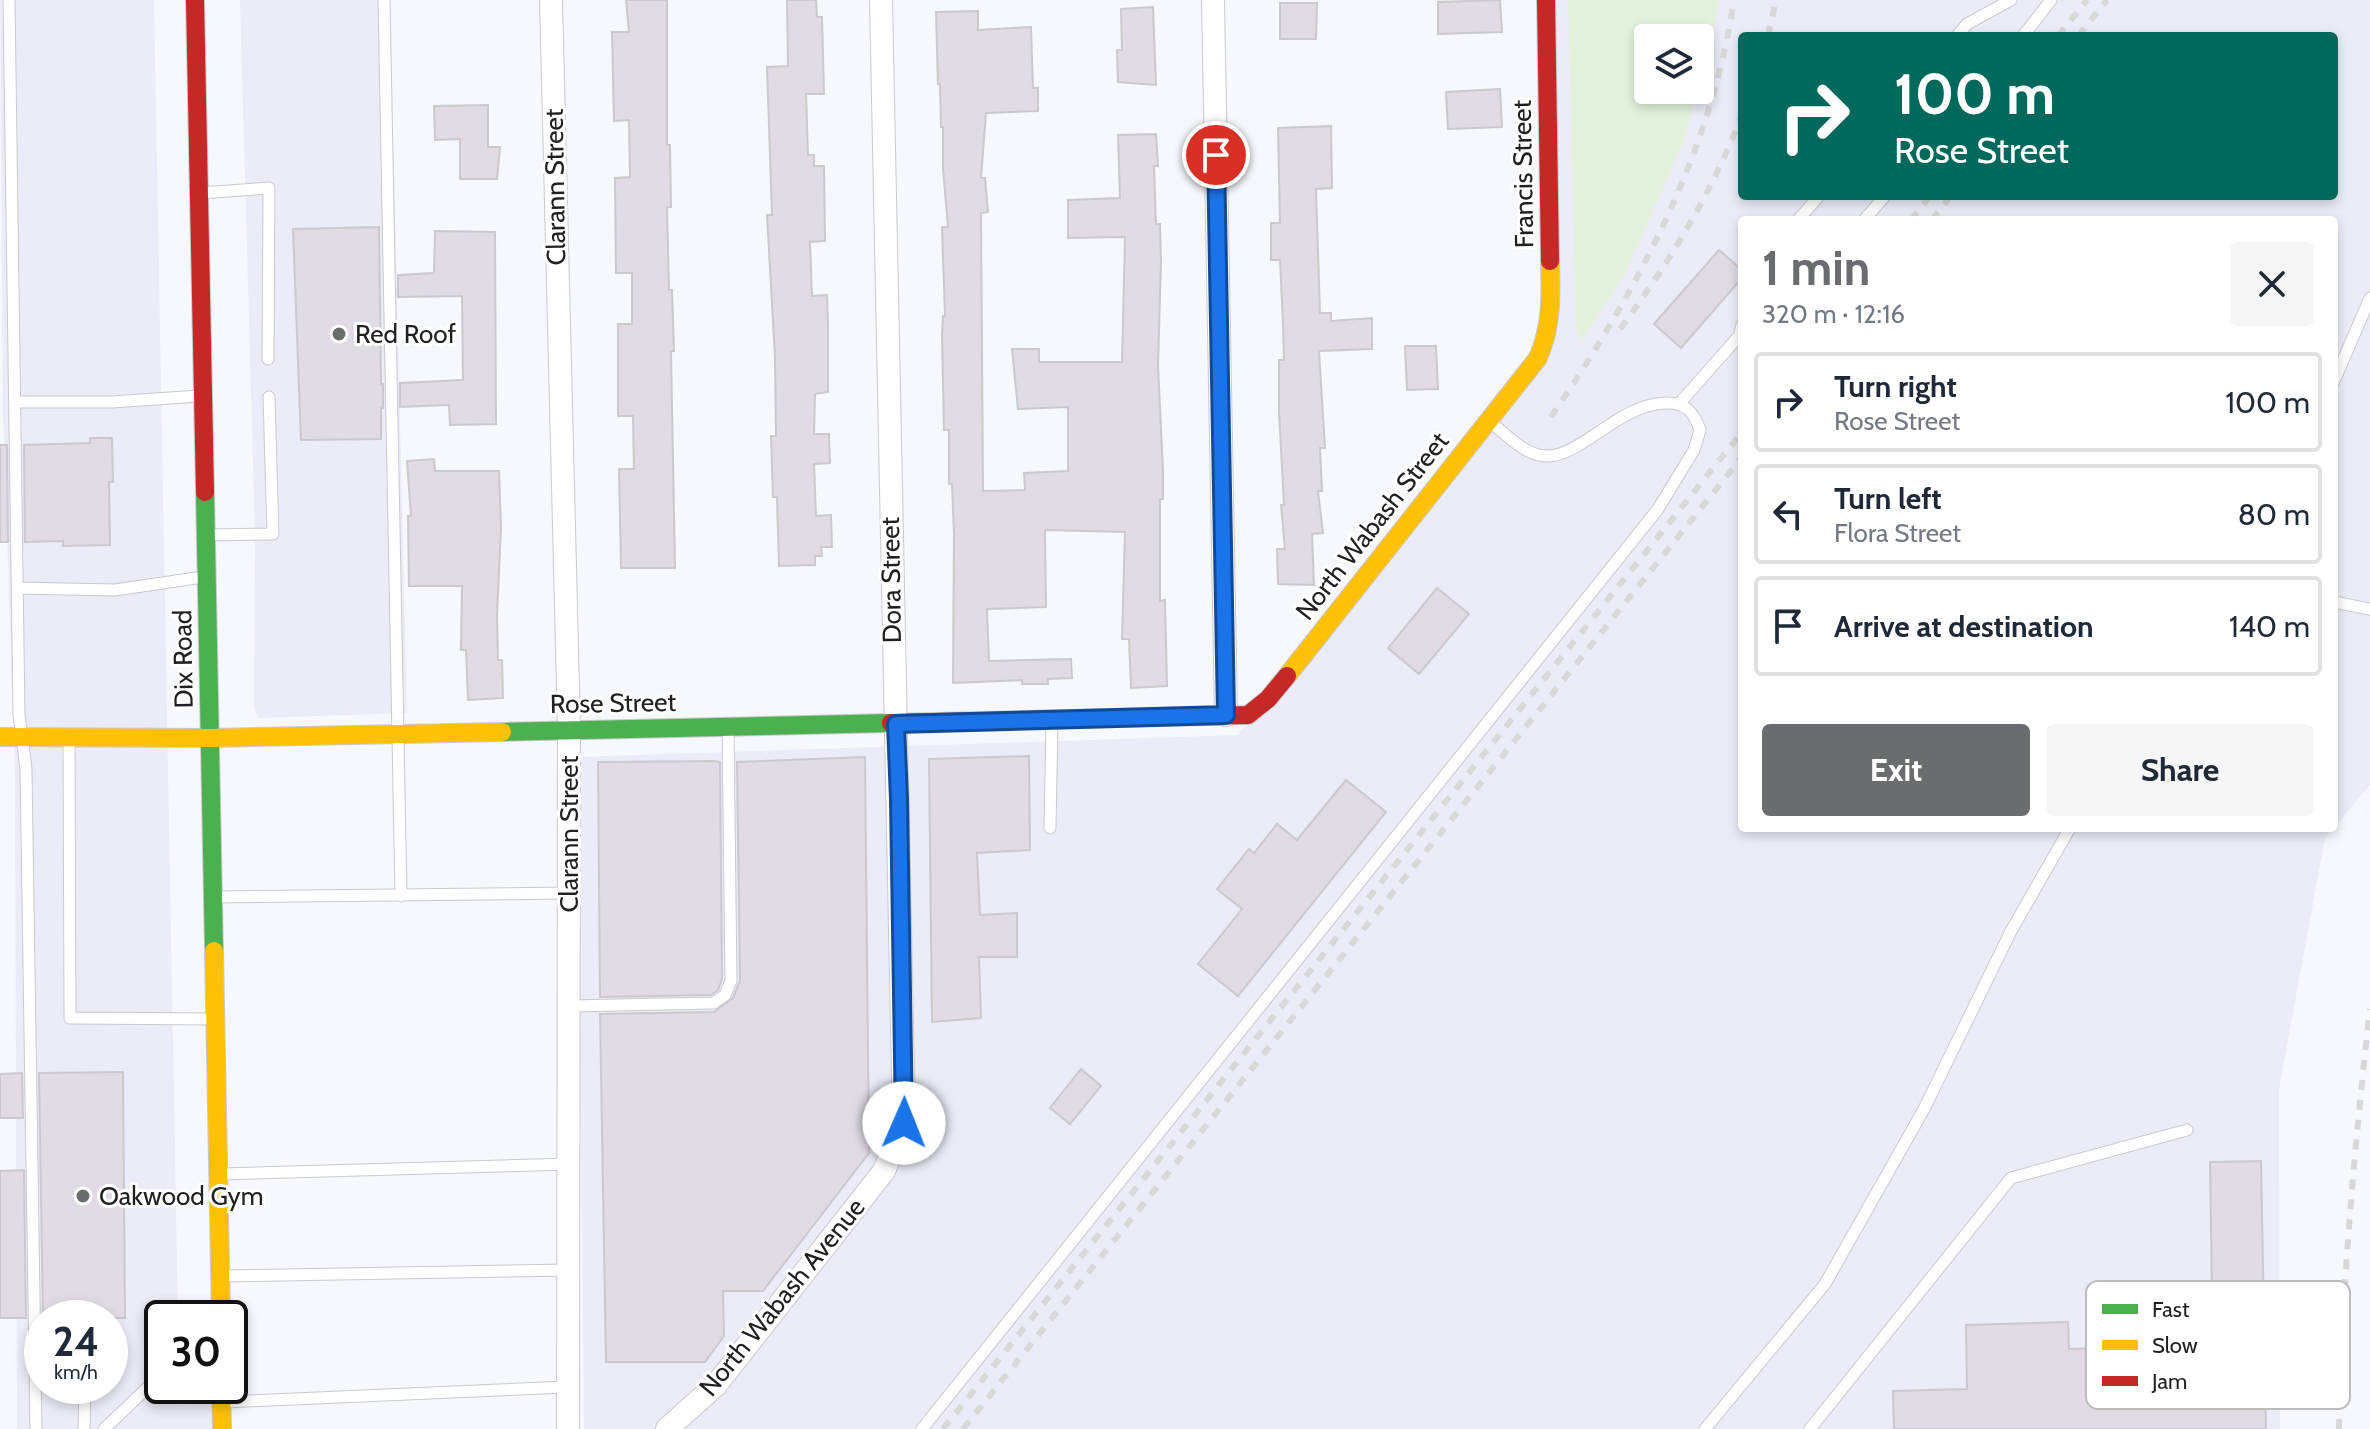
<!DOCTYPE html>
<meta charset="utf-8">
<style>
:root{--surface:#fff;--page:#f6f6f7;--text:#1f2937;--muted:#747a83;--line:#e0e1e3;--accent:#6b6c6f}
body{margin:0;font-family:Cabin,sans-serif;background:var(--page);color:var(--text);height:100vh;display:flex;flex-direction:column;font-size:30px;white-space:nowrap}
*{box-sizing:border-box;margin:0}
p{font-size:26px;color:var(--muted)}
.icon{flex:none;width:44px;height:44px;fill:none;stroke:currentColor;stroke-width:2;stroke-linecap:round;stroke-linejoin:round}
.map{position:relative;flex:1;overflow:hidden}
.sheet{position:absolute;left:1738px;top:216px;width:600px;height:616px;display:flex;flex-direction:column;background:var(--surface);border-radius:8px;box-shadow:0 4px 12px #0003}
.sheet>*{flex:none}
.banner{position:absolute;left:1738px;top:32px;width:600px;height:168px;border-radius:8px;box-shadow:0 4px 12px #0003;background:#00695c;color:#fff;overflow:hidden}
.buttons{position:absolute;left:1634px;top:24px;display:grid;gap:16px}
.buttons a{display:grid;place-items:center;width:80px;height:80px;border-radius:8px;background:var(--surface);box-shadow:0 4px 12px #0003;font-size:40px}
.speed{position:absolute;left:24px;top:1300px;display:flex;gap:16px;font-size:40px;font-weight:700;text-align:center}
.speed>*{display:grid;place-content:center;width:104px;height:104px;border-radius:50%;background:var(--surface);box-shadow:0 4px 12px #0003;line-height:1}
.speed small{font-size:20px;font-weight:400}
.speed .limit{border:4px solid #111;border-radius:12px;background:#fff;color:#111}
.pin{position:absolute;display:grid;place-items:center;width:68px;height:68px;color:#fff;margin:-34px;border:4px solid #fff;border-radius:50%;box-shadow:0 2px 8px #0007}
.me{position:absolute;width:88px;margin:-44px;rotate:1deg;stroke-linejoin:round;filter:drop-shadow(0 0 6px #0008)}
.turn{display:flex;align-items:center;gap:28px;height:168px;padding:0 24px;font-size:36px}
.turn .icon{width:104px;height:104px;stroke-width:2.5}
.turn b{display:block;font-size:56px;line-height:68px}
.round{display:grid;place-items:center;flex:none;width:84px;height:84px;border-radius:8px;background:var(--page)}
.overview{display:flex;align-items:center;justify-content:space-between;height:136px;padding:0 24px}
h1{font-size:48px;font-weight:800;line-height:60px;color:var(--accent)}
.primary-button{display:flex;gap:16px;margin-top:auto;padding:16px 24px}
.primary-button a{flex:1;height:92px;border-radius:8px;background:var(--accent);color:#fff;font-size:32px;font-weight:800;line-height:92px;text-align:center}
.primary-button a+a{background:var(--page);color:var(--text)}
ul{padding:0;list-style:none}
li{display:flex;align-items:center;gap:24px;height:100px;margin:0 16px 12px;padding:0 8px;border:4px solid var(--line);border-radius:8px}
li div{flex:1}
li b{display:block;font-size:30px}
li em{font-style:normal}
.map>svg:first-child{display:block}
.built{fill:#ebecf7;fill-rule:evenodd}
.green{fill:#e4f2dd}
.building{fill:#e1dbe5;stroke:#cac9cd;stroke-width:2}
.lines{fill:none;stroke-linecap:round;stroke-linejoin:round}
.lane-casing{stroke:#cacace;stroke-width:13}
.street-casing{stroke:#cacace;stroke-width:24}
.fast-casing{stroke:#cacace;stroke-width:20}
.slow-casing{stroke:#cacace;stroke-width:20}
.jam-casing{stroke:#cacace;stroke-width:20}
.lane{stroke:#fefeff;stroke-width:11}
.street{stroke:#fefeff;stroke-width:22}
.fast{stroke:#4caf50;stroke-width:18}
.slow{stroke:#ffc107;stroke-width:18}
.jam{stroke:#c62828;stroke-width:18}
.rail{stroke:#d8d8d9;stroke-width:6;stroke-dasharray:10 10;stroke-linecap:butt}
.route-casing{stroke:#114b97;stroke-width:20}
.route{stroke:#1a73e8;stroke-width:14}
.poi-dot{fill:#6b6c6f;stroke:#fff;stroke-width:3}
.labels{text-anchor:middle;stroke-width:6;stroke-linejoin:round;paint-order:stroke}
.street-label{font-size:26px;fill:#1f2023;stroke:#fff}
.poi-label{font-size:26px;fill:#1f2023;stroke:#fff;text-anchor:start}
.key{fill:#fff;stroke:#bcbcbd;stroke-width:2}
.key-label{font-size:22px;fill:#1f2023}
</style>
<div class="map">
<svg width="2370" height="1429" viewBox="0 0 2370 1429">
<rect width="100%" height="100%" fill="#f7f8fd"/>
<path class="built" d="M0,0H154L178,1318H162V1386H179V1399L175,1405L221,1402L222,1429H17L15,777L3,413ZM42,1318H110V1386H42Z
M240,0H390L407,713L259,718L254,709L255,533Z
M1546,0H2370V785L2334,828V220H1742V828H2334L2325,838L2279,1089L2280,1429H584L577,757L1238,735L1544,345ZM1742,36H2334V196H1742ZM1648,38H1700V90H1648Z"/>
<path class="green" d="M1568,0H1719L1711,45L1700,83V38H1648V90H1698L1683,143L1625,274L1580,343L1576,325Z"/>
<path class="building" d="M626,0H667V145H670L671,207H667L669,290H672L674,351H671L675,568H621L619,469H634L633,416H618V324H632V273H616L615,178L630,177L629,120L614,121L612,32H629Z
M787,0H816L817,17H822L824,94H806L808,155H814V166H824L825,241L810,242L812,296L827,295L828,325V392L815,394L814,434H829L830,463L814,464L816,516L831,515L832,547H821L822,556H815V565L779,566L777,497H773L771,436H776L775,357L767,215H772L767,67L788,66Z
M1500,0L1502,32L1438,34V2Z
M1280,3H1317L1316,39H1280Z
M1153,7L1156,85L1118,82L1117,50H1122L1121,9Z
M978,11V30L1031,27L1033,88H1038V111L986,113L981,178H985L988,212L981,213L983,491L1025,490L1024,473L1068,471V407L1018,409L1012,349H1039V362H1122L1125,237L1068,238V200L1120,198L1118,135L1156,134L1158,166H1154L1156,224H1160L1161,261L1158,365L1163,471V499H1160V601L1165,600L1167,686L1131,688L1129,639H1122L1125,532L1045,530L1046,607L987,609L989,661L1071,659L1072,678L1048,679V684H1022V680L953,683L954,534L952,484H949V430H944L942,335L943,316H945L942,227H948L943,169V127H941L940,84H938L936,12Z
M1500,89L1502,127L1448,129L1446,92Z
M488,105V147H500L497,179H460V139L435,140L434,106Z
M1331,126L1332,188L1316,189L1320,313H1331V321L1372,318V349L1319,351L1325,448H1320L1322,491H1318L1323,533L1312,534L1314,585L1278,584L1277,549H1285L1281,505H1284L1279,412V360H1284L1283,324L1280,260H1271V223H1280L1278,128Z
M379,227L381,384H383V408H381V439L301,440L293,229Z
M435,231L495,232L496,424L450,425L449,405L400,407V383L463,380L462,296L398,297V275L434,273Z
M1719,250L1742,270V278L1681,348L1654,324Z
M1405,346H1436L1438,389L1407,390Z
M90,438H112L113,482H109L110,545L63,546V541L25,542L24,445L90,443Z
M0,445H7L8,542H0Z
M434,459L435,471H499L501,528L497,615L498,660H502L503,698L468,700L466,650H461L462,586H409L408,516H411L407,461Z
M1437,588L1469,614L1419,674L1388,648Z
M1029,756L1030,850L977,853L980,915L1017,913V957H979L981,1018L932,1022L929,759Z
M865,757L869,1153L763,1291H723L724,1336L705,1362H606L600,1014L714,1012L733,998L740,981L737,762Z
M714,761L720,762L722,979L718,990L711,995L600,997L598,762Z
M1346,780L1386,812L1238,996L1198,964L1242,909L1217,889L1249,849L1254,853L1277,824L1297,840Z
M1081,1069L1101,1086L1070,1124L1050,1108Z
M123,1072L125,1318H43L39,1073Z
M22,1073L23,1118H0V1074Z
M2261,1161L2266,1429H1894L1893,1391L1967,1389L1966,1325L2068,1322L2069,1349L2142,1347V1358L2213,1356L2210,1162Z
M24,1170L26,1318H0V1171Z"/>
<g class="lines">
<defs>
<path id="lane" d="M9,0L19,715L26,769L36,1429
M384,0L401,896
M1957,36L1967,24L2011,0
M2023,36L2051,0
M200,193L269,188L268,359
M1798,220L1819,196
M1864,220L1885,196
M2334,381L2370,298
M15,402H112L199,396
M1679,404L1739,336L1742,325
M207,535L273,534L269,397
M17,588L115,590L203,577
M2334,602L2370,609
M69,738L70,1018L213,1019
M1050,828L1052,723
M216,897L569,893
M569,1006L714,1003L725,995L731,981L728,727
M221,1174L570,1164
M225,1276L568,1270
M224,1402L567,1387
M84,1429L85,1386
M104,1429L162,1374
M922,1429L1658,509L1694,450L1700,430C1694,412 1685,402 1665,403C1618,405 1582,456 1547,456C1525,456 1506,434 1489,421
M1705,1429L1825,1284L1924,1109L2011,931L2070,828
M1810,1429L2011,1178L2187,1130"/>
<path id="street" d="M551,0L569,729L568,1429
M1213,0L1226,715
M667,1429L716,1385L884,1171L904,1123L881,0"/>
<path id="fast" d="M205,492L214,951
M502,732L891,723"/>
<path id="slow" d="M1287,676L1538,358C1552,326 1551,295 1550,261
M0,737L211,738L502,732
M214,951L221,1318
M221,1386L222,1429"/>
<path id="jam" d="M195,0L205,492
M1546,0L1550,261
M891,723L1248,715L1268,699L1287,676"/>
</defs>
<use href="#lane" class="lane-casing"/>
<use href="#street" class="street-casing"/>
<use href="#fast" class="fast-casing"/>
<use href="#slow" class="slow-casing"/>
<use href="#jam" class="jam-casing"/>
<use href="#lane" class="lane"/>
<use href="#street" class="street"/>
<use href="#fast" class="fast"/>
<use href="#slow" class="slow"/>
<use href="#jam" class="jam"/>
<path class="rail" d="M1768,36L1776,0
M2058,36L2087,0
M2078,36L2107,0
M1911,220L1930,196
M1932,220L1951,196
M1620,329C1670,262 1712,192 1742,115
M1551,417C1638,290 1711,153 1734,0
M943,1429L1742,432
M963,1429L1742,457
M2339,1429C2342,1289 2354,1149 2370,1009"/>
</g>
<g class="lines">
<defs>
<path id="route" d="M904,1123L899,799L896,724L1226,715L1216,155"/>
</defs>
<use href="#route" class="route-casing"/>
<use href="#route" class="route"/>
</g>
<g class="poi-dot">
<circle cx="339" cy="334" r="8"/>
<circle cx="83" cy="1196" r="8"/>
</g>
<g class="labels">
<g class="street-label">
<text transform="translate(1523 174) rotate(-91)" y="9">Francis Street</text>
<text transform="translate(555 187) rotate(-91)" y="9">Clarann Street</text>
<text transform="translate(1372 526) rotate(-52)" y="9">North Wabash Street</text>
<text transform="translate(891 580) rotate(-91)" y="9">Dora Street</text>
<text transform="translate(183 659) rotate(-91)" y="9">Dix Road</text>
<text transform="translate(613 703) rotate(-1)" y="9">Rose Street</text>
<text transform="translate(569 834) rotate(-90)" y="9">Clarann Street</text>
<text transform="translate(782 1297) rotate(-51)" y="9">North Wabash Avenue</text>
</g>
<g class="poi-label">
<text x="355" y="343">Red Roof</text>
<text x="99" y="1205">Oakwood Gym</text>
</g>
</g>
<rect x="2086" y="1281" width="264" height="128" rx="12" class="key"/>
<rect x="2102" y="1304" width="36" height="10" fill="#4caf50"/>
<rect x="2102" y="1340" width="36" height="10" fill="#ffc107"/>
<rect x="2102" y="1376" width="36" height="10" fill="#c62828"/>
<g class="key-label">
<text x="2152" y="1317">Fast</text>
<text x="2152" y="1353">Slow</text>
<text x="2152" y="1389">Jam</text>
</g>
</svg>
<div class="buttons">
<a><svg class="icon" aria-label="layers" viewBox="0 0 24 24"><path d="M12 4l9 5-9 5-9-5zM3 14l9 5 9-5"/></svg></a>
</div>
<div class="speed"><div>24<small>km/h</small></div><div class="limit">30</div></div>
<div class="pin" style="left:1216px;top:155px;background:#d93025"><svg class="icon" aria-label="arrive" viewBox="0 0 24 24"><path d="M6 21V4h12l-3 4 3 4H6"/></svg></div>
<svg class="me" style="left:904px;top:1123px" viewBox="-20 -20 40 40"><circle r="19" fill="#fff"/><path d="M0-13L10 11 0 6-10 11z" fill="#1a73e8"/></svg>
<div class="banner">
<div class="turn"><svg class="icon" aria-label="right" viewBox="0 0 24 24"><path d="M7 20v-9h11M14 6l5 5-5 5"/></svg><div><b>100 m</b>Rose Street</div></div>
</div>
<section class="sheet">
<div class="overview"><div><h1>1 min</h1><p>320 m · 12:16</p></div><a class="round"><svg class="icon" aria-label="close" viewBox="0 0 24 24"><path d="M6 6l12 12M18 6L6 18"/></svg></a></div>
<ul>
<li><svg class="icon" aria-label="right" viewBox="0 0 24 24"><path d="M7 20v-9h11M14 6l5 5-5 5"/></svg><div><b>Turn right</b><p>Rose Street</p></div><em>100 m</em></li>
<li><svg class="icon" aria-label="left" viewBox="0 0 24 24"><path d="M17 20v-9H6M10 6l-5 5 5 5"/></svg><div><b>Turn left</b><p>Flora Street</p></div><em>80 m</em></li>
<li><svg class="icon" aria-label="arrive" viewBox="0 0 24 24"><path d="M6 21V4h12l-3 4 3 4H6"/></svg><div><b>Arrive at destination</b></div><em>140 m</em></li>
</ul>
<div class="primary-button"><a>Exit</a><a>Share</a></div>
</section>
</div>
